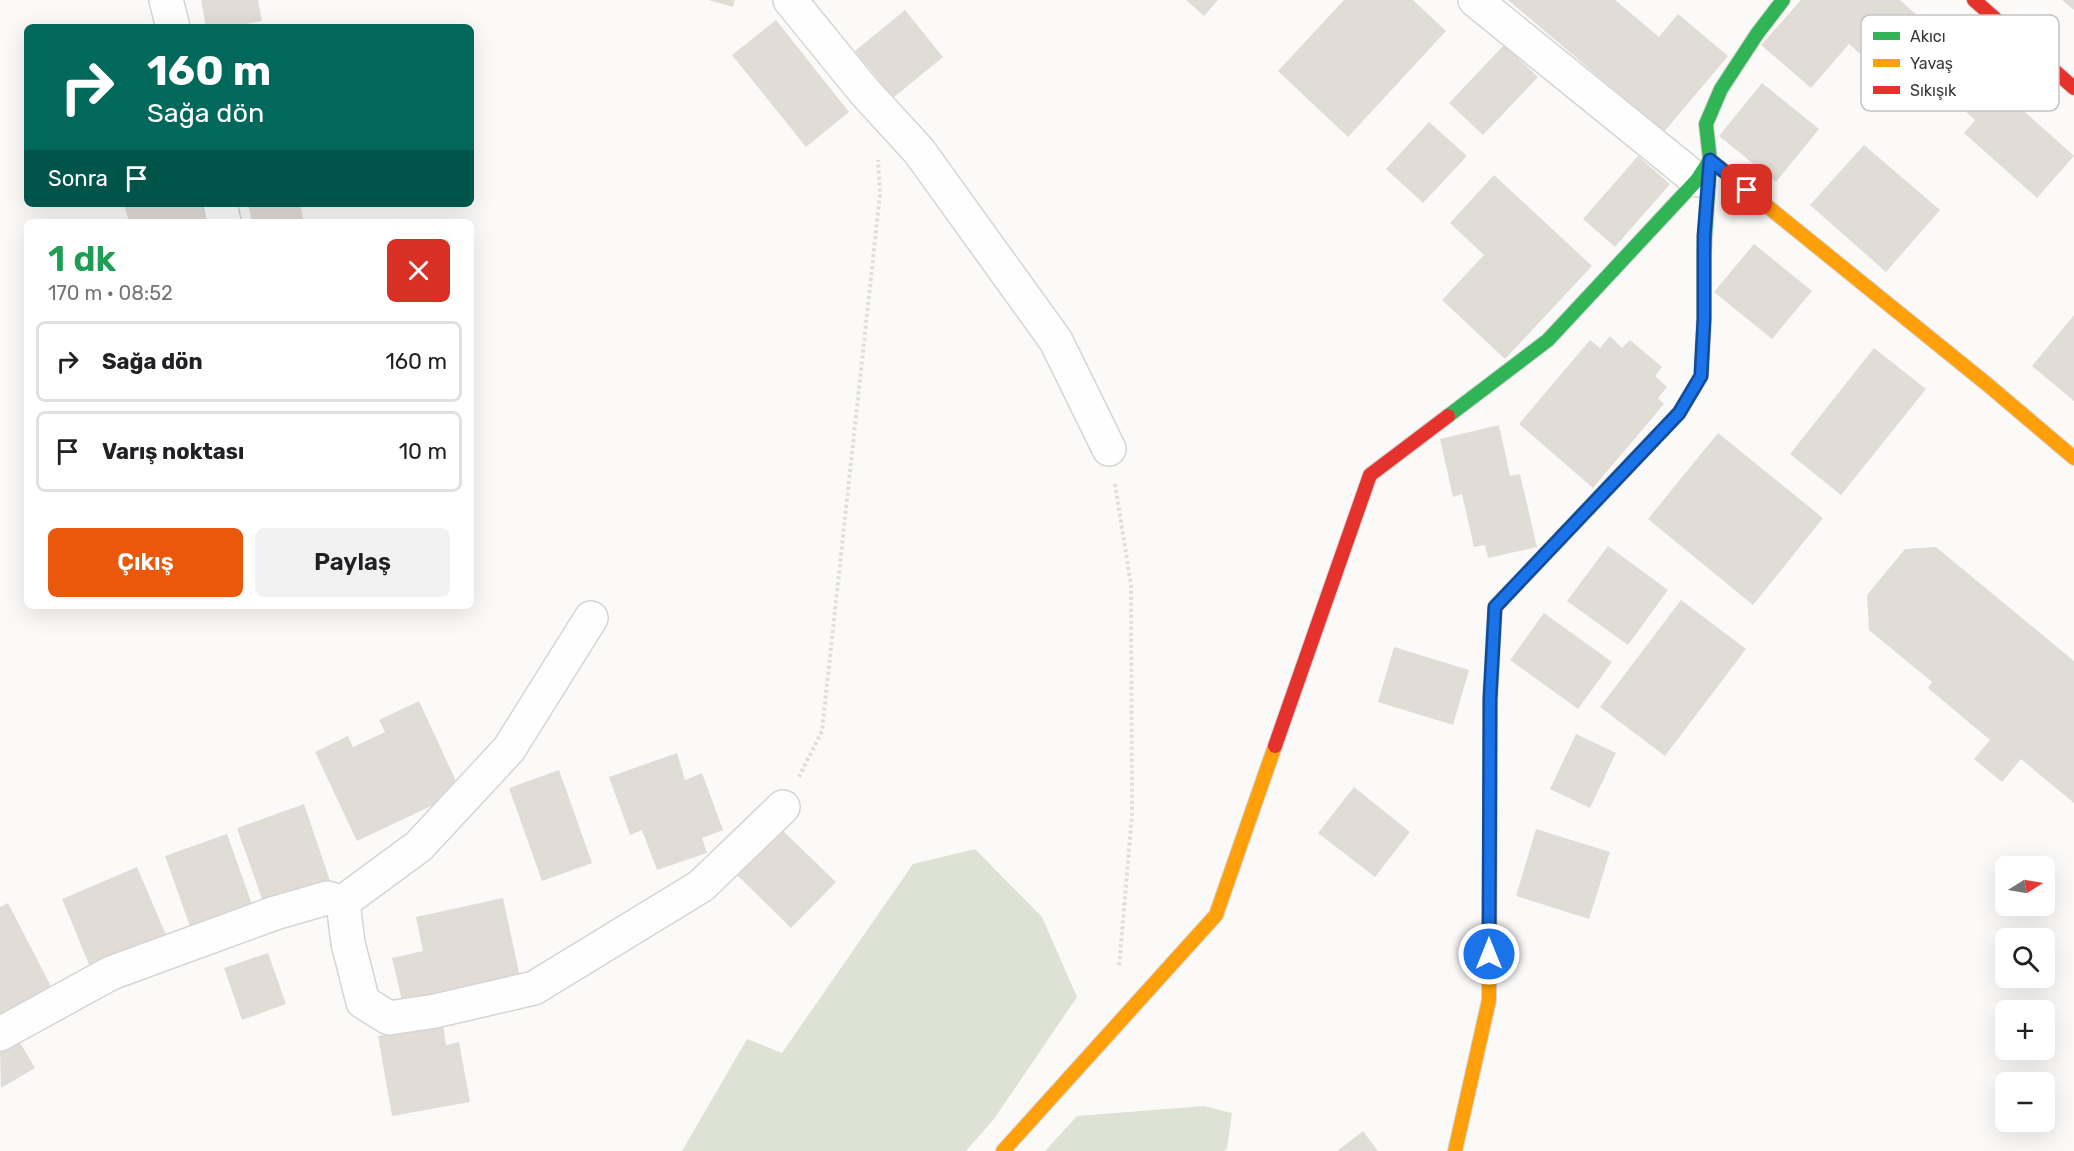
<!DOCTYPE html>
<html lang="tr">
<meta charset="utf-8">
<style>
:root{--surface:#fff;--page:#f2f2f2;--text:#202124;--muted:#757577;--line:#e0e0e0;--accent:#ea580c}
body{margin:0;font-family:Rubik,sans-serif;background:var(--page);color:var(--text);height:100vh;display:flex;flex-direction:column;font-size:22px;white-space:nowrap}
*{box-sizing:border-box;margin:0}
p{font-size:20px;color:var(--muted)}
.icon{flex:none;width:33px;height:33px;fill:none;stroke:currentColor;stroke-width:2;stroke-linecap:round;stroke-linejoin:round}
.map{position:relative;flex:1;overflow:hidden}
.drawer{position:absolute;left:24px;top:219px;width:450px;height:390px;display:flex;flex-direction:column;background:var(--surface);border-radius:9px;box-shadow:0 6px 24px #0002}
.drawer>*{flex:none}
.hud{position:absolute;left:24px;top:24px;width:450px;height:183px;border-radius:9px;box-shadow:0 6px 24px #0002;background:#00695c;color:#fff;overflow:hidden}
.needle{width:39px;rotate:79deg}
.fabs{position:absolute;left:1995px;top:856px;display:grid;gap:12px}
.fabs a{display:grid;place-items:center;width:60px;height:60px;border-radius:9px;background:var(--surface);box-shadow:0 6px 24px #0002;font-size:30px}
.pin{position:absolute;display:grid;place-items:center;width:51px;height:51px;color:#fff;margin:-26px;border-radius:12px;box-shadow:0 3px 9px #0006}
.me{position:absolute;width:66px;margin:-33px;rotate:0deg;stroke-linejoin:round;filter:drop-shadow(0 0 4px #0008)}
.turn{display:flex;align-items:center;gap:21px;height:126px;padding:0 24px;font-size:27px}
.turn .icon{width:78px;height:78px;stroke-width:2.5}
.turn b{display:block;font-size:42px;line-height:51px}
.then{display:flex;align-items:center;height:57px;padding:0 24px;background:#0003;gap:12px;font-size:22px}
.round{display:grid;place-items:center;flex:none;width:63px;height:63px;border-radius:9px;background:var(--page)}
.headline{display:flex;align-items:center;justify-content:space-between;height:102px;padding:0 24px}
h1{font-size:36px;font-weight:600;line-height:45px;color:#1e9e55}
.action{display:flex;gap:12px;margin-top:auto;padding:12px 24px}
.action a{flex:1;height:69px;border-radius:9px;background:var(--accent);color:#fff;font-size:24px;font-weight:600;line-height:69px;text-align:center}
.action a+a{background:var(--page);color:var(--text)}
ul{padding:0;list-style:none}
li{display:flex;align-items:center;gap:18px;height:81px;margin:0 12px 9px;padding:0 12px;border:3px solid var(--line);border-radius:9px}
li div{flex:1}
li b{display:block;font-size:22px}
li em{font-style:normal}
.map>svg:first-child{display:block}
.green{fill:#dde2d4}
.building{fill:#e2dcd7}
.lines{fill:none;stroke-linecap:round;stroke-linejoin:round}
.street-casing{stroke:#d5d5d4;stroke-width:36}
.fast-casing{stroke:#d5d5d4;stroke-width:16}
.slow-casing{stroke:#d5d5d4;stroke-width:16}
.jam-casing{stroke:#d5d5d4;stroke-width:16}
.path{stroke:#dededd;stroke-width:4;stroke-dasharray:3 3;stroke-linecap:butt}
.street{stroke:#fefefe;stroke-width:33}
.fast{stroke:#30b455;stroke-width:14}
.slow{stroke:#ff9f0a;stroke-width:14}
.jam{stroke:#e5322d;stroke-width:14}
.route-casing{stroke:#114b97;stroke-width:15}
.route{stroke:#1a73e8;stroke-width:10}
.key{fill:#fff;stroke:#c4c4c3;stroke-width:1.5}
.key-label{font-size:16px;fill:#393938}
</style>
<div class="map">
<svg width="2074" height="1151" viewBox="0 0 2074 1151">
<rect width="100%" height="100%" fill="#fbfaf9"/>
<path class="green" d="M975,849L1042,917L1077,997L994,1119L966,1151H682L747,1039L782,1053L913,864Z
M1204,1106L1232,1113L1227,1149L1224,1151H1045L1077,1116Z"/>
<path class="building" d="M201,0H258L262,21L230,27H206Z
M708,0H735L733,7Z
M1186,0H1218L1204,16Z
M1344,0H1413L1446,31L1348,137L1278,71Z
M1508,0H1615L1659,37L1678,14L1728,56L1664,132Z
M1801,0H1900L2074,156L2037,198L1964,133L1975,120L1912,63L1894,84L1849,44L1811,88L1761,45Z
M2062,0H2074V10Z
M905,10L943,57L893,98L855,51Z
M776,20L849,112L806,147L732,55Z
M1504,45L1538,77L1483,135L1449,103Z
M1762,83L1819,129L1776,182L1719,136Z
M1429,122L1467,156L1423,203L1386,169Z
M1864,145L1940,210L1886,272L1810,205Z
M1638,156L1670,184L1615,247L1583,219Z
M1494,175L1592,266L1505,359L1442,300L1484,255L1450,223Z
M124,204H202L207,222H129Z
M248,204H300L304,222H252Z
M1754,244L1812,291L1772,339L1714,292Z
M2074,315V401L2032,366Z
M1610,336L1622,348L1630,340L1662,367L1655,376L1667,387L1658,398L1664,404L1593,488L1519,424L1590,340L1600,348Z
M1874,348L1926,389L1841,495L1790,454Z
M1499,425L1510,476L1520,474L1537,547L1488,558L1485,545L1474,547L1462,494L1453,497L1440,439Z
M1718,433L1823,518L1753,605L1648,519Z
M1608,546L1668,590L1628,645L1567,601Z
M1936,547L2074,661V803L2021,759L2002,782L1974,759L1990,740L1928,688L1932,682L1869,630L1867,595L1905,549Z
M1681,600L1746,649L1665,756L1600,707Z
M1544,613L1612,662L1578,709L1510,660Z
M1394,647L1469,670L1453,725L1378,702Z
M419,701L461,792L357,841L315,752L348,736L353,747L385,732L379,720Z
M1576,734L1616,753L1590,808L1550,789Z
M677,753L685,780L702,773L723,830L702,838L707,853L657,870L642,830L630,835L609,777Z
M559,770L592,863L542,881L509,788Z
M1354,787L1410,832L1375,877L1318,833Z
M304,804L331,884L265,908L237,828Z
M781,829L836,882L791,928L737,875Z
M1536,829L1610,852L1589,919L1516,896Z
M227,834L253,907L191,929L165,856Z
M137,867L169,942L93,974L62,899Z
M503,898L521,982L404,1009L392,958L423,951L416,917Z
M8,903L55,994L0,1022V907Z
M268,953L286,1004L242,1020L224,968Z
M443,1025L446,1045L459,1042L470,1102L392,1116L378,1036Z
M19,1041L35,1068L1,1088L0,1052Z
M1363,1131L1378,1151H1337Z"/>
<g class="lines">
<defs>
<path id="street" d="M166,0L173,27
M790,0L864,91L919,151L1056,341L1109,449
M1475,0L1697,180
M220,204L224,222
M343,902L419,846L509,749L591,618
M0,1034L111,973L275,913L327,898L343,902L348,943L363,1002L389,1018L435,1011L534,988L701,886L783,807"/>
<path id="fast" d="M1704,253L1710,160L1706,124L1721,89L1757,34L1783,0
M1448,416L1548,340L1697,180L1710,160L1720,168
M1490,812V699L1495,607L1603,493"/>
<path id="slow" d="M1720,168L1988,385L2074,458
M1003,1151L1216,915L1275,746
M1455,1151L1489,1000L1490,812"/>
<path id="jam" d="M1974,0L2074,88
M1603,493L1679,413L1701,376L1704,319V253
M1275,746L1370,475L1448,416"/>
</defs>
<use href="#street" class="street-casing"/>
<use href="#fast" class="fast-casing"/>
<use href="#slow" class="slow-casing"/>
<use href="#jam" class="jam-casing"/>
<path class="path" d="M1115,484L1131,585L1132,815L1119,967
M799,777L822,731L880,194L878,160"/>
<use href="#street" class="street"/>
<use href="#fast" class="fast"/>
<use href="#slow" class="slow"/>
<use href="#jam" class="jam"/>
</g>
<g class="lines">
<defs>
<path id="route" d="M1489,954L1490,699L1495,607L1679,413L1701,376L1704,319V236L1710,160L1747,190"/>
</defs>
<use href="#route" class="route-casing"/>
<use href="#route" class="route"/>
</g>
<rect x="1861" y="15" width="198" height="96" rx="9" class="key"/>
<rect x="1873" y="32" width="27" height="8" fill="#30b455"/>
<rect x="1873" y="59" width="27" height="8" fill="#ff9f0a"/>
<rect x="1873" y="86" width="27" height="8" fill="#e5322d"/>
<g class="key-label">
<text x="1910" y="42">Akıcı</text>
<text x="1910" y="69">Yavaş</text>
<text x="1910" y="96">Sıkışık</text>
</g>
</svg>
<div class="fabs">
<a><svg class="needle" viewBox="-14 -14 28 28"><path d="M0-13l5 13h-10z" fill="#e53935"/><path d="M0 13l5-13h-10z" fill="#757577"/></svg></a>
<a><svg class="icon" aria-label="search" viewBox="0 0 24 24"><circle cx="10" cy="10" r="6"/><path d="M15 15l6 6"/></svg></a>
<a>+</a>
<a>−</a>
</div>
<div class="pin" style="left:1747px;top:190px;background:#d93025"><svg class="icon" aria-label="arrive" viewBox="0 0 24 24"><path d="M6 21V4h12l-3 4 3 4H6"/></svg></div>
<svg class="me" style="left:1489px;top:954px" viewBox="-20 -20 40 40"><circle r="17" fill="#1a73e8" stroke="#fff" stroke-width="3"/><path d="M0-11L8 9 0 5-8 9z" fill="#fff"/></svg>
<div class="hud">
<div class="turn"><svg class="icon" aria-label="right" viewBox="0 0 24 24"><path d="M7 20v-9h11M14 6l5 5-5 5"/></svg><div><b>160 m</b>Sağa dön</div></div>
<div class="then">Sonra<svg class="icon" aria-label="arrive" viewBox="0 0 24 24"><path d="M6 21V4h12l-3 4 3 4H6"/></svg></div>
</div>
<section class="drawer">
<div class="headline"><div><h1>1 dk</h1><p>170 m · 08:52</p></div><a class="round" style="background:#d93025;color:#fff"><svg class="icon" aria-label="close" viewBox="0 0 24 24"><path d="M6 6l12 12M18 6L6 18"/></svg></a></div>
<ul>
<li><svg class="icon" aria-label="right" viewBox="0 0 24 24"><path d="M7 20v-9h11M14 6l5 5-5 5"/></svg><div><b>Sağa dön</b></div><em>160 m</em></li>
<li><svg class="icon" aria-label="arrive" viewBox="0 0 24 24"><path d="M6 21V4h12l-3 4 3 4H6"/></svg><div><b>Varış noktası</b></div><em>10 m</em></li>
</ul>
<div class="action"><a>Çıkış</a><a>Paylaş</a></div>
</section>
</div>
